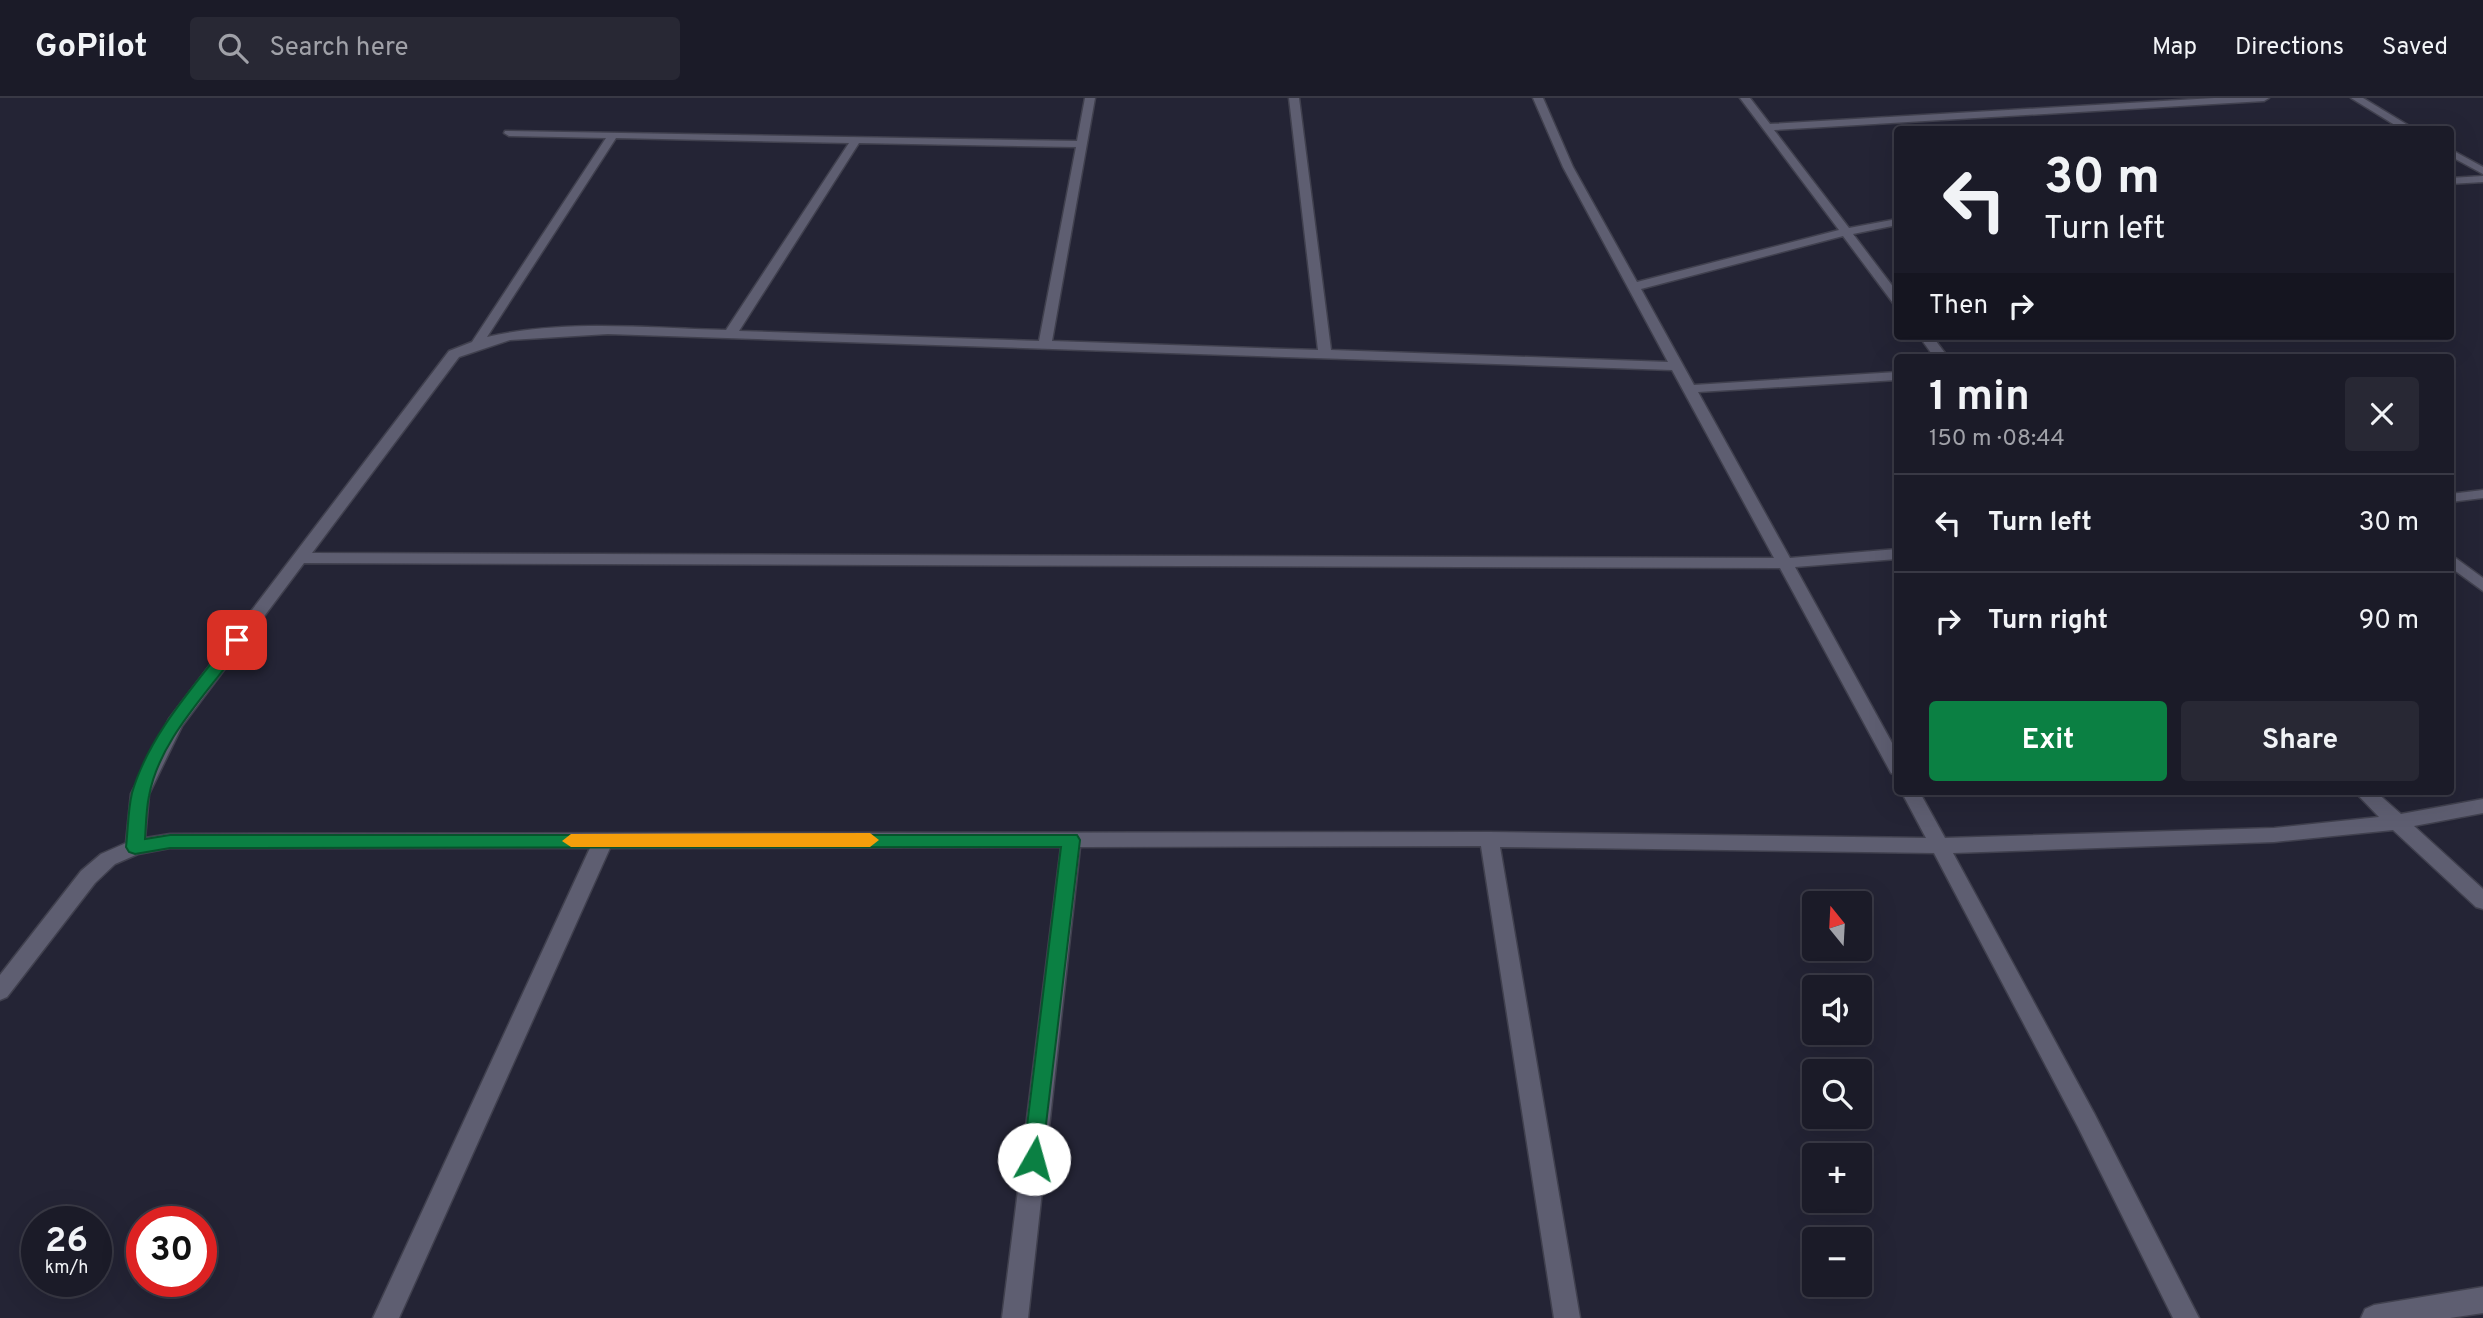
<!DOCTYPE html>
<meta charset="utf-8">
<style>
:root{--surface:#1b1b28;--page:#282834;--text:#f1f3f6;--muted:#a0a1a8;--line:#393945;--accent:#0b8043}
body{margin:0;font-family:Overpass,sans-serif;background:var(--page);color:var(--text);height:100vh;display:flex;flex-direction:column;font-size:26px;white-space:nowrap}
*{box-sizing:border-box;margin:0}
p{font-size:23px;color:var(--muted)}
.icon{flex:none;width:38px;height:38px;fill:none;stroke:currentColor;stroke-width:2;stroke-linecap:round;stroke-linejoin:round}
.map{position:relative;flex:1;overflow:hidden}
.drawer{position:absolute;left:1894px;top:256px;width:560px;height:441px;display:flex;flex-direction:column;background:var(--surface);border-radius:7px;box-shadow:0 7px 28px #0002,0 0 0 2px var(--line)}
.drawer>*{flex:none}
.banner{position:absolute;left:1894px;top:28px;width:560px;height:214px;border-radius:7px;box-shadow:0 7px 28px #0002,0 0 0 2px var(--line);background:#1b1b28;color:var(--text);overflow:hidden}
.needle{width:46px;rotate:342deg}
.tools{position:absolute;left:1802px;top:793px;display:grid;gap:14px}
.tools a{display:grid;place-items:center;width:70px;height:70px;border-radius:7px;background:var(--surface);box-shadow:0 7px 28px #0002,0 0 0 2px var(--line);font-size:35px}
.speed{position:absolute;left:21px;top:1108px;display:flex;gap:14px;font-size:35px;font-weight:700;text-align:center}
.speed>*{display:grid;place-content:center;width:91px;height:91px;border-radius:50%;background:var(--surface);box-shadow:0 7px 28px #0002,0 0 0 2px var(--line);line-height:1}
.speed small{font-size:18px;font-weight:400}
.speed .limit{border:10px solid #d22;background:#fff;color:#111}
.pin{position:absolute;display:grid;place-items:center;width:60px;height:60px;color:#fff;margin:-30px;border-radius:14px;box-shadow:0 4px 10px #0006}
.me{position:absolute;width:77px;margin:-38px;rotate:7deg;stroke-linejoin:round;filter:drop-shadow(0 0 5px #0008)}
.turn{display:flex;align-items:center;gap:24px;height:147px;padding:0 35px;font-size:32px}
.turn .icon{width:91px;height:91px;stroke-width:2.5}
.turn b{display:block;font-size:49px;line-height:60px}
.then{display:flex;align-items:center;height:66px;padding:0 35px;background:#0003;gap:14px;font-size:26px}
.round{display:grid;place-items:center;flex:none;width:74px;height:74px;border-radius:7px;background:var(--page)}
.summary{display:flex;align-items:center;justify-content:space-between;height:119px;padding:0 35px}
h1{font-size:42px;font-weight:700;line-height:52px}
.primary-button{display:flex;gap:14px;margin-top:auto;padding:14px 35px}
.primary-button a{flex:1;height:80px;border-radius:7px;background:var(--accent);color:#fff;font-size:28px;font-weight:700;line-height:80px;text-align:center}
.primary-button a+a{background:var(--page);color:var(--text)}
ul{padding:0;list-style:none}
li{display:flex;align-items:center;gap:21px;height:98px;padding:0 35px;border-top:2px solid var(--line)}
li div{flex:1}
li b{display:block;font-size:26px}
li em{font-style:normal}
header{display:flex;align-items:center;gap:42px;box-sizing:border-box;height:98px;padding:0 35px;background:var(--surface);border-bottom:2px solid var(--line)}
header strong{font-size:33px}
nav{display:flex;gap:38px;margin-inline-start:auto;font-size:24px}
.search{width:490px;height:63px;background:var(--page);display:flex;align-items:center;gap:18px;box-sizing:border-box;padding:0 24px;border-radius:7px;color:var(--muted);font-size:26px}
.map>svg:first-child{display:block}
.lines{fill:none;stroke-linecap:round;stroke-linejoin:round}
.minor-casing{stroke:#40404e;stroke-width:3}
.minor{fill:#5e5e71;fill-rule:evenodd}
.route{fill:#0b8043;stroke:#07532c;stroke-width:2}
.slow{fill:#f59e0b}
</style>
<header>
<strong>GoPilot</strong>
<div class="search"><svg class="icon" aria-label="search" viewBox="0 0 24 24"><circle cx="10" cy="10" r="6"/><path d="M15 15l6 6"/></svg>Search here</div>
<nav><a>Map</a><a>Directions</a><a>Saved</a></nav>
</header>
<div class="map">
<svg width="2483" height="1220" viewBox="0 0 2483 1220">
<rect width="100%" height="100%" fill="#242435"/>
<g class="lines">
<defs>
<path id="minor" d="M1085,0H1095L1052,243L1318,252L1289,0H1299L1331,252L1668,264L1563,69L1533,0H1543L1573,69L1637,184L1839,132L1740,0H1750L1770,26L2214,0H2269L2264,3L1774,32L1849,130L1897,121V127L1853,136L1897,194V206L1893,205L1843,138L1641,191L1694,287L1897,274V282L1698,294L1790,460L1897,451V461L1795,469L1897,654V677L1891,675L1780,470L304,465L182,628L149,696L145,740L170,736L1489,734L1926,740L1901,693H1919L1945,740L2274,730L2379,719L2354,693H2375L2401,716L2483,701V715L2414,728L2483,791V811L2476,809L2393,732L2274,744L1953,755L2094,1015L2199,1220H2173L2078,1029L1934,755L1500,749L1580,1220H1554L1481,748L1080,749L1028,1220H1002L1061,749L610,750L399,1220H373L590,750H170L138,756L115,766L95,785L7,899L0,902V877L81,773L101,756L126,745L131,696L169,621L449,253L472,244L606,40L509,38L504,35L505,33L1077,43ZM616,40L849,45L726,232C647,230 565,221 487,239ZM859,45L1076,49L1039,243L739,233ZM608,236L1672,272L1774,460L312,455L459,259L510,242Z
M2351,0H2363L2416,32H2403Z
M2450,51L2483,69V76L2450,58Z
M2483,78V84L2450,86V80Z
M1919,238H1932L1948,259H1934Z
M2483,392V400L2450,404V396Z
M2450,456L2483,480V493L2450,469Z
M2483,1189V1215L2450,1220H2361L2365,1211L2374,1207Z"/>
</defs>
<use href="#minor" class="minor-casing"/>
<use href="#minor" class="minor"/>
</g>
<path class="route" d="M237,537L245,542C213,591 160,638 149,698C146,712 146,727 145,741L170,737H1077L1080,742L1041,1068L1034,1071L1026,1068L1023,1061L1061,749L170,750L135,756L129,754L126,749C128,732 128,712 132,695C149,636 196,586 232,539Z"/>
<path class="slow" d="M870,735L879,742L870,749H571L562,743L571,736Z"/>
</svg>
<div class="tools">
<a><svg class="needle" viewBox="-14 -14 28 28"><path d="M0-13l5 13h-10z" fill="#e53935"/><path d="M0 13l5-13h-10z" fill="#a0a1a8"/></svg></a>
<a><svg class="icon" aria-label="sound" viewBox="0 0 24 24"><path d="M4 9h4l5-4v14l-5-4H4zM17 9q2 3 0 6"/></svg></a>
<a><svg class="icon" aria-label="search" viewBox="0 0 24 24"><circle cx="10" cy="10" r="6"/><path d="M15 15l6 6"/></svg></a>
<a>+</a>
<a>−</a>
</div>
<div class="speed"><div>26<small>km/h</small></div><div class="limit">30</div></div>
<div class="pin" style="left:237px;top:542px;background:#d93025"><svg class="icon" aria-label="arrive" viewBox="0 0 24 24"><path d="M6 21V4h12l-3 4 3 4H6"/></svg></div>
<svg class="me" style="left:1034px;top:1061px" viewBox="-20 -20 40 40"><circle r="19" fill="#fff"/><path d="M0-13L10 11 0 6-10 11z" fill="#0b8043"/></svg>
<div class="banner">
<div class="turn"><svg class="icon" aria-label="left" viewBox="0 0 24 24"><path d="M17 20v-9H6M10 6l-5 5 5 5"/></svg><div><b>30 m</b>Turn left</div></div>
<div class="then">Then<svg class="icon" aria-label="right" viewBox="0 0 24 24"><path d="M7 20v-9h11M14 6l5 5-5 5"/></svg></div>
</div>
<section class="drawer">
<div class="summary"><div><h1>1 min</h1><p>150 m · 08:44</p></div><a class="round"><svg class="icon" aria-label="close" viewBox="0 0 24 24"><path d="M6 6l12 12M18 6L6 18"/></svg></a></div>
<ul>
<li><svg class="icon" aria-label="left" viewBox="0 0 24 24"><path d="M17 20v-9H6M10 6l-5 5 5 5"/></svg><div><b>Turn left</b></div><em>30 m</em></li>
<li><svg class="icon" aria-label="right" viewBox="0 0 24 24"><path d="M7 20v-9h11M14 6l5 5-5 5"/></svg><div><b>Turn right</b></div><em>90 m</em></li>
</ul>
<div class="primary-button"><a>Exit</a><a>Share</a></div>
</section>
</div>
